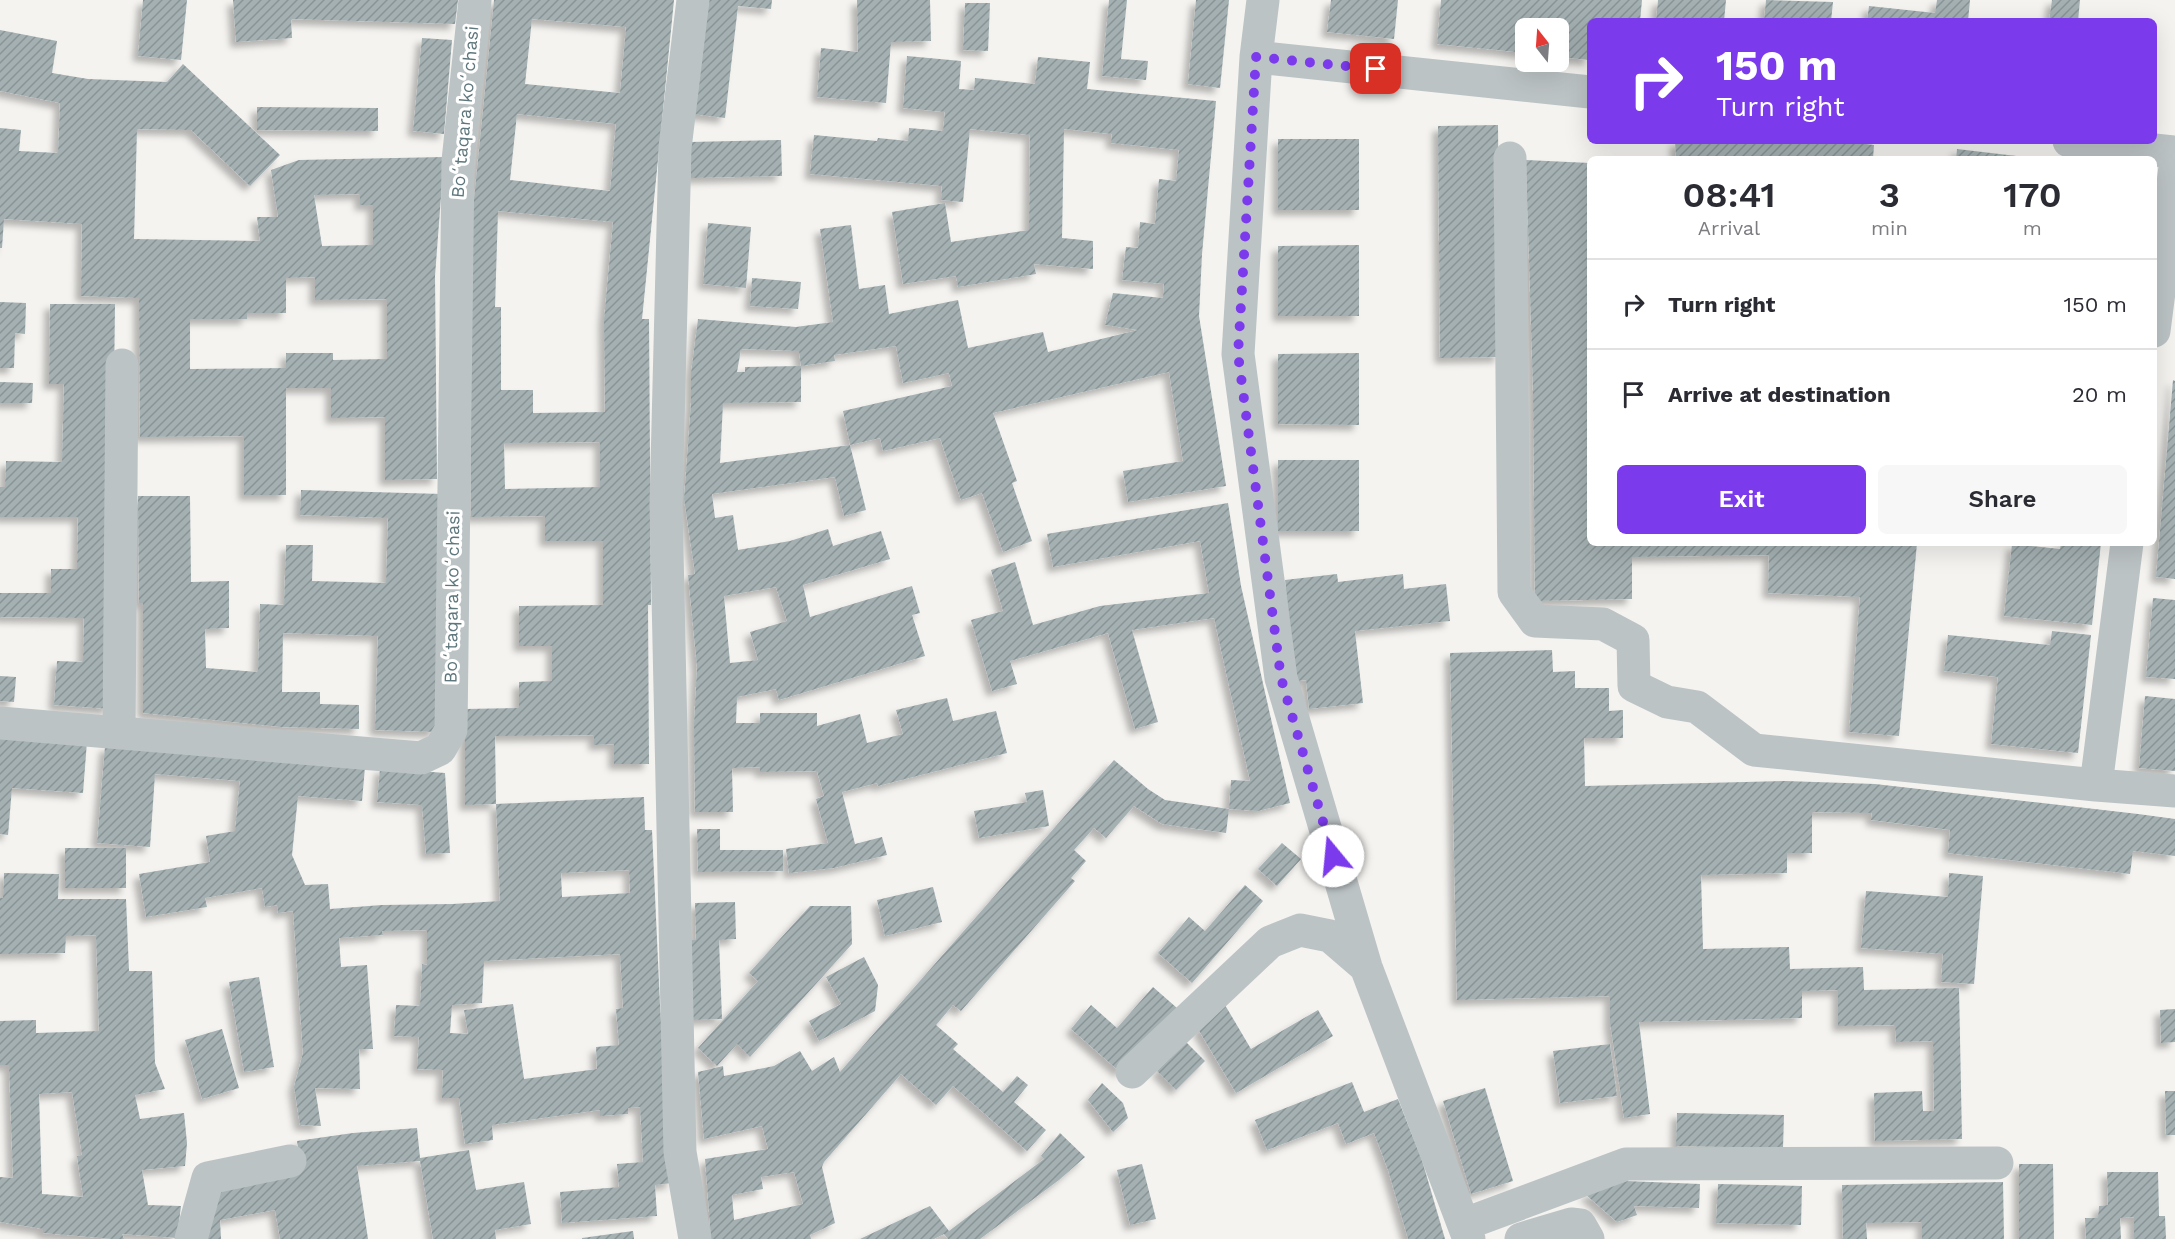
<!DOCTYPE html>
<meta charset="utf-8">
<style>
:root{--surface:#fff;--page:#f7f7f7;--text:#2b2b33;--muted:#7c7c81;--line:#e1e1e2;--accent:#7c3aed}
body{margin:0;font-family:"Work Sans",sans-serif;background:var(--page);color:var(--text);height:100vh;display:flex;flex-direction:column;font-size:22px;white-space:nowrap}
*{box-sizing:border-box;margin:0}
p{font-size:20px;color:var(--muted)}
.icon{flex:none;width:33px;height:33px;fill:none;stroke:currentColor;stroke-width:2;stroke-linecap:round;stroke-linejoin:round}
.map{position:relative;flex:1;overflow:hidden}
.sheet{position:absolute;left:1587px;top:156px;width:570px;height:390px;display:flex;flex-direction:column;background:var(--surface);border-radius:9px;box-shadow:0 6px 24px #0002}
.sheet>*{flex:none}
.guide{position:absolute;left:1587px;top:18px;width:570px;height:126px;border-radius:9px;box-shadow:0 6px 24px #0002;background:#7c3aed;color:#fff;overflow:hidden}
.needle{width:39px;rotate:343deg}
.fabs{position:absolute;left:1515px;top:18px;display:grid;gap:12px}
.fabs a{display:grid;place-items:center;width:54px;height:54px;border-radius:9px;background:var(--surface);box-shadow:0 6px 24px #0002;font-size:30px}
.pin{position:absolute;display:grid;place-items:center;width:51px;height:51px;color:#fff;margin:-26px;border-radius:12px;box-shadow:0 3px 9px #0006}
.me{position:absolute;width:66px;margin:-33px;rotate:343deg;stroke-linejoin:round;filter:drop-shadow(0 0 4px #0008)}
.turn{display:flex;align-items:center;gap:21px;height:126px;padding:0 30px;font-size:27px}
.turn .icon{width:78px;height:78px;stroke-width:2.5}
.turn b{display:block;font-size:42px;line-height:51px}
.eta{display:flex;justify-content:space-evenly;align-items:center;height:102px;text-align:center}
.eta b{font-size:36px;font-weight:600;line-height:42px}
.cta{display:flex;gap:12px;margin-top:auto;padding:12px 30px}
.cta a{flex:1;height:69px;border-radius:9px;background:var(--accent);color:#fff;font-size:24px;font-weight:600;line-height:69px;text-align:center}
.cta a+a{background:var(--page);color:var(--text)}
ul{padding:0;list-style:none}
li{display:flex;align-items:center;gap:18px;height:90px;padding:0 30px;border-top:2px solid var(--line)}
li div{flex:1}
li b{display:block;font-size:22px}
li em{font-style:normal}
.map>svg:first-child{display:block}
.building{fill:url(#building-hatch);fill-rule:evenodd;filter:url(#shadow)}
.lines{fill:none;stroke-linecap:round;stroke-linejoin:round}
.minor{stroke:#bcc3c5;stroke-width:33}
.route{stroke:#7c3aed;stroke-width:10;stroke-dasharray:0 18}
.labels{text-anchor:middle;stroke-width:6;stroke-linejoin:round;paint-order:stroke}
.street-label{font-size:18px;fill:#5e777c;stroke:#fff}
</style>
<div class="map">
<svg width="2175" height="1239" viewBox="0 0 2175 1239">
<defs>
<pattern id="building-hatch" width="6" height="6" patternUnits="userSpaceOnUse" patternTransform="scale(1.5)"><rect width="6" height="6" fill="#a4b0b2"/><path d="M-1 1l2-2M0 6l6-6M5 7l2-2" fill="none" stroke="#899496"/></pattern>
<filter id="shadow"><feDropShadow dx="-5.5" dy="5.5" stdDeviation="3" flood-color="#0004"/></filter>
</defs>
<rect width="100%" height="100%" fill="#f4f3f0"/>
<path class="building" d="M143,0H187L181,60L138,56Z
M233,0H458L455,24L291,19L292,38L236,42Z
M494,0H674L642,319H649L651,605H648L649,764H614V744L594,745V735L495,736L496,804L465,805V709L519,708V682L552,681V646H519V606L603,605V541H545V516L471,517L470,307L473,209ZM532,19L626,27L620,93L525,84ZM517,114L616,124L610,191L510,180ZM498,211L613,222L604,320L605,412L533,413V390H501V307H495ZM600,442V487L505,489L504,443Z
M705,0H772L771,9L738,6L725,118L692,114Z
M857,0H930L931,41L891,42L886,103L817,97L821,48L858,52Z
M1109,0H1127L1121,59L1148,61L1146,80L1102,76Z
M1196,0H1229L1220,88L1188,84Z
M1331,0H1398L1394,39L1327,32Z
M1441,0H1642L1640,21H1590V60L1558,57V28H1526V53L1437,44Z
M1658,0H1726L1724,21H1656Z
M1766,0L1833,2L1831,21H1764Z
M1937,0H1970L1968,21H1867L1869,6L1935,13Z
M2052,0H2080L2078,21H2049Z
M965,3H990L988,51L963,50Z
M0,30L57,41L52,73L88,79L167,82L183,64L280,155L250,186L191,130L137,129L134,239L260,241L257,217H278L271,170L299,160L444,157L435,276L437,479L385,480V417L331,418V388H286V495H244V436L140,437L139,298L81,296L82,224L4,219L2,248H0V128L21,130L19,151L58,153L60,103L0,91ZM360,194V205H373V245L322,246L314,195ZM315,277V300L387,299V359L333,360V353H286V368L190,369V319H247V313H286V278Z
M422,38L452,40L444,134L413,131Z
M907,56L961,61L959,89L974,90L975,78L1035,84L1038,57L1090,62L1087,89L1216,101L1202,254L1199,316L1226,486L1128,502L1123,471L1183,461L1169,372L993,413L1017,481L1012,483L1032,541L1003,552L982,493L961,500L940,438L883,451L880,438L850,445L843,411L952,386L949,373L903,383L896,346L834,355L835,361L801,366L799,351L741,349L737,372H745V367L801,366V402L723,403L720,463L850,445L866,510L844,516L835,477L712,494L715,518L733,515L738,550L790,541L828,529L833,546L881,531L890,559L803,585L810,617L912,586L920,613L912,615L925,656L779,700L776,689L737,697L736,723H760V713H817V726L860,714L867,743L903,734L896,710L947,698L953,721L996,711L1007,753L878,786L877,783L842,792L855,844L882,837L887,855L834,868L789,873L786,849L828,843L816,799L824,796L817,771L760,772V767L732,768L733,812H695L694,724L697,667L688,575L695,574L684,499L691,403V373L698,319L796,327L833,322L820,229L851,225L859,289L885,285L889,314L958,300L968,348L1043,332L1048,352L1138,330L1105,325L1113,293L1163,298L1164,284L1122,280L1126,247L1138,248L1140,222L1155,224L1159,179L1176,181L1179,150L1111,143L1112,134L1064,129L1062,238L1093,241V269L1034,264L1036,274L958,287L956,276L903,284L892,212L945,203L951,242L1029,230L1030,135L970,129L963,202L941,200L942,186L810,174L814,135L877,141L878,138L908,141L909,128L943,131L945,112L903,108ZM776,587L787,621L750,632L758,660L730,663L724,596Z
M257,107L378,108V131L257,130Z
M1498,125L1500,357L1440,358L1438,126Z
M1278,139H1359V210H1278Z
M781,140L782,176L691,178L690,142Z
M1675,141H1843L1874,145L1873,159H1676Z
M1957,149L2025,157V159H1956Z
M1526,160L1590,163V543H1917L1899,736L1849,732L1860,597L1768,593L1769,555L1632,557V599L1535,601L1533,391Z
M708,223L751,227L746,288L703,284Z
M1359,245V316H1278V246Z
M752,278L801,282L798,309L750,306Z
M0,302L26,303L25,334L15,333L14,368H0Z
M50,304H115L110,709L54,705L57,661L83,662L84,618L0,617V593H51V569H77L78,517H0V487H5L6,461L62,462L64,384H49Z
M1359,353V425L1278,424V354Z
M2173,380L2175,381V579L2156,577Z
M0,382L33,383L32,403H0Z
M1278,460H1359V531H1278Z
M301,490L442,494L436,732L375,730L378,636L283,633L282,692H320V704L359,705V729L281,727L143,713V603H139L138,496H190L191,582L229,581V628L205,629L206,668L258,672L260,604L284,605L286,545H313L312,581L386,583L388,518L300,515Z
M1228,503L1241,586L1290,803L1258,811L1229,809L1226,833L1162,824L1134,806L1106,838L1094,828L1074,850L1086,861L1071,878L1075,881L961,1011L953,1005L936,1025L958,1044L953,1049L1003,1092L1017,1076L1028,1085L1014,1102L1046,1130L1027,1151L953,1086L936,1105L901,1074L824,1162L822,1167L835,1223L810,1235L811,1239H711L705,1159L768,1149L762,1126L704,1139L698,1072L723,1066L724,1076L774,1066L800,1051L812,1071L834,1057L840,1072L1114,760L1148,789L1165,800L1229,809L1231,780L1250,781L1214,618L1132,630L1158,722L1135,729L1108,633L1010,661L1017,684L992,691L971,620L1003,611L991,570L1015,562L1033,625L1100,606L1209,593L1200,541L1053,567L1047,534ZM794,1172L803,1204L734,1220L732,1195L763,1189L761,1177Z
M2061,543H2101L2092,625L2004,616L2012,544L2060,549Z
M1337,574L1338,582L1403,574L1404,589L1446,584L1450,621L1355,631L1363,703L1309,709L1306,680L1296,681L1285,580Z
M2153,598L2175,600V679L2146,677Z
M2052,631L2091,635L2078,753L1991,744L1998,677L1944,671L1948,635L2050,645Z
M1552,650L1553,672L1575,671V688H1609V711L1623,710V738H1584L1585,786L1785,781L1875,784L2138,814L2175,819V856L2133,851L2130,874L1948,853L1950,830L1871,820L1872,813L1812,812V853H1787V873L1701,875L1703,949L1789,947L1790,969L1863,967L1864,990L1959,988L1962,1139L1875,1141L1874,1093L1922,1091L1923,1111H1934L1933,1041L1896,1042L1895,1025L1838,1026V990L1802,991V1018L1639,1022L1650,1114L1624,1118L1610,1023V996L1457,1000L1450,653Z
M0,676L16,677L14,702L0,701Z
M2145,696L2175,699V771L2139,768Z
M0,735L87,741L83,793L12,788L8,835L0,834Z
M105,746L365,767L362,801L298,796L292,855L305,885L328,884L330,909L382,905L453,904L500,901L496,804L644,797L645,830H652L660,1005L672,1183L655,1185L657,1216L562,1223L560,1192L619,1187L617,1164L643,1162L640,1107L628,1108V1114L600,1116V1110L492,1125L493,1140L465,1144L459,1098H442L443,1070L417,1069L419,1037L394,1036L396,1005L420,1006L422,964L427,965V930L382,931L383,935L339,938L341,967L367,965L373,1049H359L360,1089L315,1088L321,1126L300,1125L294,1087L303,1053L293,911L278,913L277,905L265,907L262,888L205,898L207,907L146,917L139,874L210,862L206,836L235,831L240,781L155,774L150,847L97,843ZM629,870L630,893L562,897L561,873ZM620,954L623,1008L616,1009L619,1045L596,1047L597,1069L524,1079L513,1004L464,1010L468,1034L450,1033L452,1005L482,1003L484,961Z
M380,768L445,773L450,853L426,854L422,805L377,802Z
M1043,790L1049,826L979,838L974,811L1027,802L1025,793Z
M697,829H720V850H783V871L698,872Z
M1282,843L1301,859L1277,886L1258,869Z
M65,848H126V888H65Z
M4,873L59,874L58,899H126L129,971H152L155,1063L165,1089L135,1095L140,1119L184,1113L187,1143L185,1166L142,1170L148,1205L181,1206L177,1238L122,1234L124,1239H113L43,1233V1229L0,1222V1177L13,1178L9,1065H0V1021L36,1020V1033L99,1031L96,935L66,936L65,953L0,954V898H3ZM72,1092L82,1155L77,1156L83,1197L42,1194L39,1094Z
M1949,873L1983,876L1974,984L1941,982L1943,954L1861,948L1866,891L1948,897Z
M1245,885L1263,901L1192,983L1158,953L1189,917L1205,931Z
M933,887L942,922L885,936L877,900Z
M735,902L736,939L719,940L722,1019L692,1020L690,940H696L695,903Z
M810,906H851L852,944L750,1057L737,1044L717,1066L698,1048L758,981L749,973Z
M864,957L878,985L875,1011L819,1041L809,1021L841,1004L826,977Z
M259,977L274,1067L244,1072L229,982Z
M1153,987L1177,1008L1120,1072L1071,1029L1091,1005L1117,1028Z
M1225,1005L1251,1049L1318,1010L1333,1036L1236,1093L1198,1029Z
M2175,1009V1042L2161,1043L2160,1010Z
M222,1029L239,1088L202,1099L185,1040Z
M1186,1042L1205,1061L1176,1090L1157,1071Z
M1610,1044L1617,1096L1560,1103L1553,1051Z
M1352,1082L1364,1112L1398,1099L1422,1160L1445,1239H1408L1388,1170L1374,1133L1346,1144L1338,1123L1267,1150L1255,1120Z
M1102,1083L1123,1103L1128,1118L1113,1132L1088,1100Z
M1485,1088L1513,1181L1471,1194L1443,1101Z
M2165,1091H2175V1135H2166Z
M1677,1113L1784,1115L1783,1148L1676,1146Z
M417,1128L420,1158L469,1150L476,1190L524,1182L531,1224L495,1230L496,1239H433L420,1161L357,1166L368,1239H280L275,1210L220,1220L221,1239H195L215,1188L302,1172L297,1141L353,1133Z
M1060,1133L1085,1157L1059,1180L980,1239H948L944,1234L934,1239H860L930,1206L949,1231L1044,1159L1041,1156Z
M1142,1164L1156,1219L1130,1225L1117,1170Z
M2019,1164H2053L2054,1239H2019Z
M2107,1172H2158L2159,1216H2165L2166,1239H2134V1217L2120,1218L2121,1239H2086L2085,1218H2098L2099,1206L2108,1205Z
M1626,1181L1700,1184L1699,1208L1634,1206L1637,1215L1617,1222L1585,1194Z
M2003,1182L2004,1239H1922V1222L1866,1223L1867,1239H1843L1842,1185Z
M1718,1184L1802,1186L1801,1225L1716,1223Z
M633,1231L634,1239H582V1238Z"/>
<g class="lines">
<path class="minor" d="M693,0L675,148L666,504L680,1152L695,1239
M1263,0L1256,57L1238,354L1281,678L1366,967L1469,1239
M1256,57L1590,92
M2069,141L2175,152
M1510,158L1514,592L1535,621L1603,624L1633,640L1634,686L1667,702L1697,707L1754,750L2096,785L2127,543
M2154,331L2175,167
M0,723L421,758L440,749L451,730L458,161L475,0
M119,733L122,365
M2096,785L2175,791
M1132,1072L1270,942L1300,930L1330,936L1366,967
M1465,1224L1626,1164L1997,1163
M191,1239L208,1178L290,1161
M1521,1239L1571,1224L1580,1225L1588,1239"/>
</g>
<g class="lines">
<path class="route" d="M1333,856L1281,678L1238,354L1256,57L1376,69"/>
</g>
<g class="labels">
<g class="street-label">
<text transform="translate(465 112) rotate(-85)" y="6">Boʻtaqara koʻchasi</text>
<text transform="translate(452 597) rotate(-89)" y="6">Boʻtaqara koʻchasi</text>
</g>
</g>
</svg>
<div class="fabs">
<a><svg class="needle" viewBox="-14 -14 28 28"><path d="M0-13l5 13h-10z" fill="#e53935"/><path d="M0 13l5-13h-10z" fill="#7c7c81"/></svg></a>
</div>
<div class="pin" style="left:1376px;top:69px;background:#d93025"><svg class="icon" aria-label="arrive" viewBox="0 0 24 24"><path d="M6 21V4h12l-3 4 3 4H6"/></svg></div>
<svg class="me" style="left:1333px;top:856px" viewBox="-20 -20 40 40"><circle r="19" fill="#fff"/><path d="M0-13L10 11 0 6-10 11z" fill="#7c3aed"/></svg>
<div class="guide">
<div class="turn"><svg class="icon" aria-label="right" viewBox="0 0 24 24"><path d="M7 20v-9h11M14 6l5 5-5 5"/></svg><div><b>150 m</b>Turn right</div></div>
</div>
<section class="sheet">
<div class="eta">
<div><b>08:41</b><p>Arrival</p></div>
<div><b>3</b><p>min</p></div>
<div><b>170</b><p>m</p></div>
</div>
<ul>
<li><svg class="icon" aria-label="right" viewBox="0 0 24 24"><path d="M7 20v-9h11M14 6l5 5-5 5"/></svg><div><b>Turn right</b></div><em>150 m</em></li>
<li><svg class="icon" aria-label="arrive" viewBox="0 0 24 24"><path d="M6 21V4h12l-3 4 3 4H6"/></svg><div><b>Arrive at destination</b></div><em>20 m</em></li>
</ul>
<div class="cta"><a>Exit</a><a>Share</a></div>
</section>
</div>
